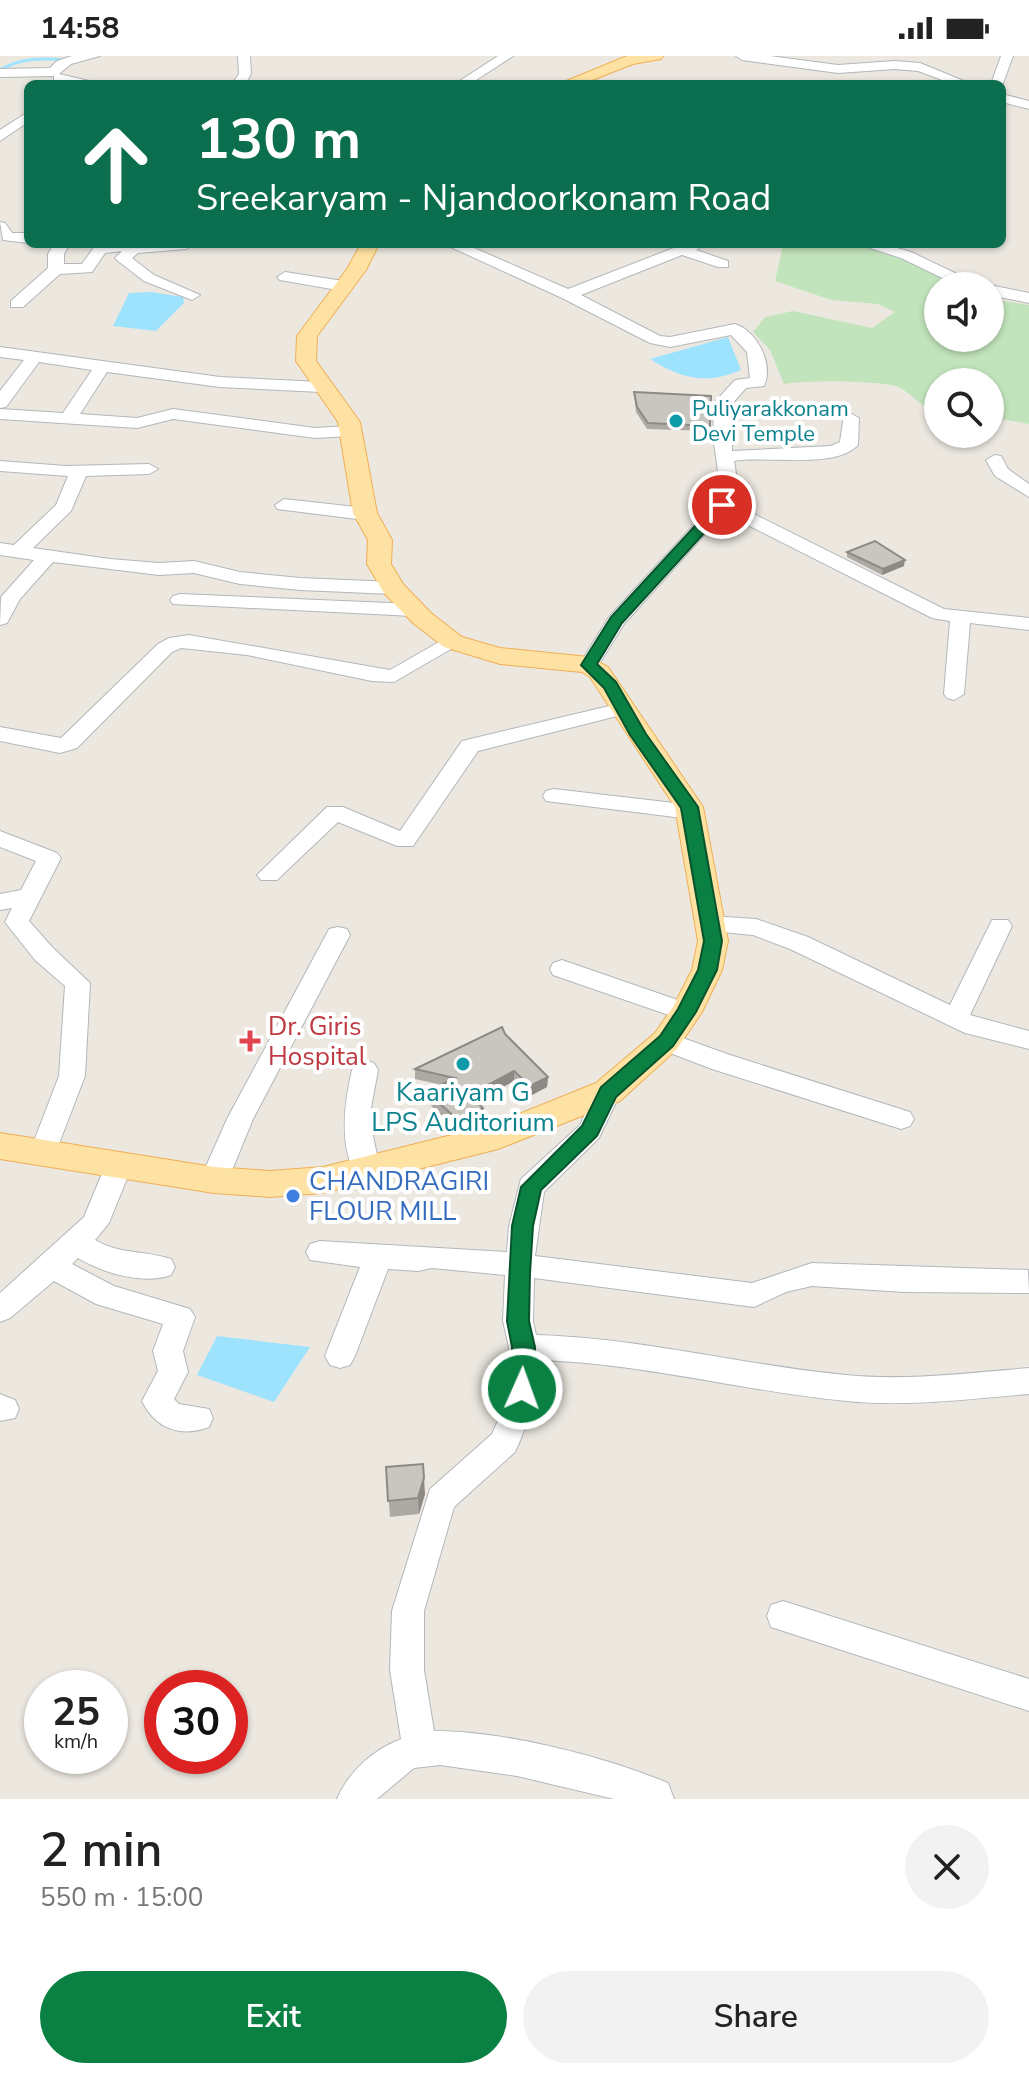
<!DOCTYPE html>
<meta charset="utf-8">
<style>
:root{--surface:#fff;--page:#f2f2f2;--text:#222;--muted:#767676;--accent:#0b8043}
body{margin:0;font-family:"Nunito Sans",sans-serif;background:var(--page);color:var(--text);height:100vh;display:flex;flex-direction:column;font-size:30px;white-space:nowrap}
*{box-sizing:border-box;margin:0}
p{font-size:26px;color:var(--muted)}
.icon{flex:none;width:44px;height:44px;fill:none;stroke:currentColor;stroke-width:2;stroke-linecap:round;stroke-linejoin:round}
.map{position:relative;height:1743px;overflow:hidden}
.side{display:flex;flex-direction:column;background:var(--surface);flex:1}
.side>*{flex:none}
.guide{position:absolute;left:24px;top:24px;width:982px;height:168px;border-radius:12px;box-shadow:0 2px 6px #0004;background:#0b6e4f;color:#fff;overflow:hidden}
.tools{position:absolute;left:924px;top:216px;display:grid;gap:16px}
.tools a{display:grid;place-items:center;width:80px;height:80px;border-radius:50%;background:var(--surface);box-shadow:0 2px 6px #0004;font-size:40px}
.speed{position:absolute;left:24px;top:1614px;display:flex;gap:16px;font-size:40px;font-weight:700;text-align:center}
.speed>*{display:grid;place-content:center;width:104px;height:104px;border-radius:50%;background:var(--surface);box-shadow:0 2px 6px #0004;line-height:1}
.speed small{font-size:20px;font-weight:400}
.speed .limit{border:12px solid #d22;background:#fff;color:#111}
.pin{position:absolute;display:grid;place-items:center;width:68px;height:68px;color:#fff;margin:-34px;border:4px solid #fff;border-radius:50%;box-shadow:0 2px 8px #0007}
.me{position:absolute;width:88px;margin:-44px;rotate:2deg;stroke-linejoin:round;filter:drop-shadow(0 0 6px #0008)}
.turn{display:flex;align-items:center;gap:28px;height:168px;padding:0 40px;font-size:36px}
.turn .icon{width:104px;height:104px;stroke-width:2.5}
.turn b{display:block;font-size:56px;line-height:68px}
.round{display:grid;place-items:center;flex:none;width:84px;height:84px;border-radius:42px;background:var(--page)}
.headline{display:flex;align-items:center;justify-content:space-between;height:136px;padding:0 40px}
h1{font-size:48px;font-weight:600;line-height:60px}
.cta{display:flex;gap:16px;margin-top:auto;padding:16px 40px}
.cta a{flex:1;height:92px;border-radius:48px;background:var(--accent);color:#fff;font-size:32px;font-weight:600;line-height:92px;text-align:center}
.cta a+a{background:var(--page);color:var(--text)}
.status{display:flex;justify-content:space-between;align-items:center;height:56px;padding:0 40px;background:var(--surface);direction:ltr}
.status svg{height:22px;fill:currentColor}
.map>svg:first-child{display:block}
.green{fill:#c2e4bc}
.water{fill:#9ee3fe}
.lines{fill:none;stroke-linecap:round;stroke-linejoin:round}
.stream{stroke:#9ee3fe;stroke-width:3}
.minor-casing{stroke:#b3b7bb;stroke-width:2}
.major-casing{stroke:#f0ae55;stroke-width:2}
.minor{fill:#fff;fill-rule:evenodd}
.major{fill:#fee2a3;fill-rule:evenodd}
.wall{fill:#ada9a4}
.shaded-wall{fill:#8d8a86}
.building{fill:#c9c5bf;stroke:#8d8a86;stroke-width:2}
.route{fill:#0b8043;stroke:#07532c;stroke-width:2}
.culture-dot{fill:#0f9aa8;stroke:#fff;stroke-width:3}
.health-dot{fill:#e0444e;stroke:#fff;stroke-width:3}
.shop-dot{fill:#3f7fe0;stroke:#fff;stroke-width:3}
.labels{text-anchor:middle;stroke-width:8;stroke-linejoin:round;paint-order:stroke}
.far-culture-label{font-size:22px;fill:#0d838f;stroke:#fff;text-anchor:start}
.health-label{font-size:26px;fill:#be3a42;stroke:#fff;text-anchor:start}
.culture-label{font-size:26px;fill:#0d838f;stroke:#fff}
.shop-label{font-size:26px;fill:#366cbe;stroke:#fff;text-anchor:start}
</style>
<div class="status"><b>14:58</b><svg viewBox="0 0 49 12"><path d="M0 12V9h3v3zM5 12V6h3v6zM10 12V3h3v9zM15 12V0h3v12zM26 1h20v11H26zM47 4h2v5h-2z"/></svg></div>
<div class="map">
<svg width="1029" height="1743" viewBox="0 0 1029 1743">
<rect width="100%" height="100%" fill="#ece8e0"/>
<path class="green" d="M856,188L899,200L959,230H938V282H990V243L1029,249V368L990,361V326H938V354C920,353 912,336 896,330C878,325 803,324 784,328L770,294L753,276L765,261L793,255L872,272L895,256L878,248L831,244L775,225L783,189Z"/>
<path class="water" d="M151,236L183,241L184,247L156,275L113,270L129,237Z
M728,281L741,314C707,329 681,323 650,303Z
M217,1280L310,1291L274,1346L197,1319Z"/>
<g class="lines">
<path class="stream" d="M0,14C21,2 40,2 64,4"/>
<defs>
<path id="minor" d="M72,0H100L71,8L59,18L102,28L59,26L54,25V20L0,21V13L50,12L57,5Z
M238,0H250L251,18L245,28H232L239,18Z
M498,0H513L470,28H455Z
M736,0H770L838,9L895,5L920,7L971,28H953L918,15L895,13L838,17L742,4Z
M1001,0H1013L1002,30L991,28Z
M1002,38L1029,45V53L1002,46Z
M28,56V66L0,85V74Z
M0,166L5,167L12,177H28V187L3,184Z
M54,188H70L64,198V208H82L95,190L100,188H194L186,193L138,197L132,202L154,219L200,239L192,244L144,225L118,205L115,202L122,195L105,197L92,216L60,218L23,251H11V245L48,212V198Z
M444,188H465L568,233L684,188H705L696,194L728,205V211H718L682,199L581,239L660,280L670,281L735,268C757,275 774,308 764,330L746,332L731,349L732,395L831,390L840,386L844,358L850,357L859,362L858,389C834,414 767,399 734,405L738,430L732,447L944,553L1029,562V574L970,567L964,638L954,644L947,642L944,638L950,565L932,562L724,457L624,568L596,613H582L579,609L609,561L714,447L720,430L714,387L713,348L735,324L750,322L747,296L731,279L670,291L650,287L562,242Z
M858,188H883L911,196L982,230H959L901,202Z
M285,216L343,225L351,230L343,235L280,224L277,221Z
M990,229L1029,237V247L990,239V230H987Z
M0,291L220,321L321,326L329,331L321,336L220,331L107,316L80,358L137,362L173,353L315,372L350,370L359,375L350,380L315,382L173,363L137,372L0,363V353L63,357L92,314L39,306L6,351L0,352V335L24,304L0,301Z
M995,399L1001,400L1008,413L1029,428V441L995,420L986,404Z
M0,405L66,410L149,408L158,413L149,418L86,420L71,455L33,492L110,503L159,507L194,505L240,516L300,522L393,526L403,532L393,538L300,534L240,528L194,517L159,519L53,506L20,543L7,567L0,569L1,541L34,504L0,499V487L14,489L56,449L68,420L0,415Z
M284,443L365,452L374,458L365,464L277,453L275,449Z
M180,538L413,548L423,554L413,560L173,548L170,544L173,540Z
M189,579L390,614L446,582L453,580L463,586L394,626L372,625L247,599L181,592L172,596L77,692L60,697L0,685V671L61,682L158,588L169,582Z
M622,647L633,653L629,657L478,695L413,790H397L338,766L277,824H261L257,819L327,751H343L400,775L462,685Z
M554,733L691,749L699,751L702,756L699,761L691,763L546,745L543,740L546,735Z
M0,775L57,797L61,802L29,865L53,892L90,927L85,1020L55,1098L52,1105L42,1108L32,1105L29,1098L59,1020L65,930L35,904L5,866L12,852L0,854V838L21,834L36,805L0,791Z
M709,860L756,863L808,881L950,949L992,864H1008L1012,870L970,959L1029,975V993L965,977L790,893L753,879L701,874L697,868L701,862Z
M338,871L347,873L350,879L253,1063L228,1124L224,1131L214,1135L204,1131L200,1124L227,1063L326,879L329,873Z
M562,904L695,950L699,956L695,962L686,965L553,919L550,913L553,907Z
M666,976L730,999L910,1056L914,1063L910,1070L901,1073L712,1013L657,992L653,985L657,978Z
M365,1004L374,1007L378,1014L371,1052L372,1075L380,1113L376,1120L366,1123L356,1120C339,1089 344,1048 352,1014L356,1007Z
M608,1026L617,1029L621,1036L599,1082L544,1136L535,1200L752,1227L812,1207L1028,1214L1029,1237L904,1236L812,1230L786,1236L754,1251L534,1222L533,1265L536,1279C641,1282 742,1309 846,1319C907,1325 968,1317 1029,1312V1338C968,1343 907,1351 846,1345C743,1335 642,1307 538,1304C537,1338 529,1366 515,1396L454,1451L424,1555V1614L434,1675C504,1675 604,1700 668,1727L674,1743H614L517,1720L440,1709L414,1712L377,1743H337C349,1715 373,1694 401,1683L390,1614L392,1555L430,1433L492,1378L502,1355L507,1333L509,1291L503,1265L505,1219L432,1212L418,1215L388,1213L355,1300L350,1309L340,1312L330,1309L325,1300L360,1211L310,1204L306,1196L310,1188L320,1185L507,1196L509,1170L521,1123L580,1069L599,1029Z
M118,1100L128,1103L132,1110L109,1167L95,1184C121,1199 144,1194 171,1203L175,1211L171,1219C142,1229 103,1217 78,1202L72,1208L114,1230L190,1253L195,1261L183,1295L188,1316L174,1343L179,1348L209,1353L213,1362L209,1371C180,1382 155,1372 142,1345L158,1315L153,1295L163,1268L96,1248L54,1225L10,1262L0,1266V1237L84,1161L108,1103Z
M0,1338L15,1344L19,1353L15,1362L0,1365Z
M783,1545L1029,1623V1655L771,1571L767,1560L771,1549Z"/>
<path id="major" d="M627,0H663L661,3L633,8L582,28H559Z
M361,188H379L366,214L317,280L316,305L360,366L377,457L392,484L391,508L403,528L431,557L462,581L500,592L589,601L608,611L703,751L728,885L722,914L702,956L677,993L620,1045L498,1093L323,1137L270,1141L214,1137L0,1103V1077L214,1111L270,1115L323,1111L492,1069L596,1027L655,977L673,951L692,914L698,885L675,751L590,621L582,616L500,608L444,591L413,567L384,537L367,508L368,484L353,457L338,366L296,305L297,280L347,213Z"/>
</defs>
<use href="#minor" class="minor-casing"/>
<use href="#major" class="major-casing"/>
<use href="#minor" class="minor"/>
<use href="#major" class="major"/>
</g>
<path class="wall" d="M634,336L711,340L709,375L647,373L636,356Z
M847,496L904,510L882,519L847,501Z
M505,978L548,1021L547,1031L530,1040L514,1025L476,1046L483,1052V1062L458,1074L427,1046V1036L442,1029L415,1023V1013Z
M386,1411L425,1438L419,1458L390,1461Z"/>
<path class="shaded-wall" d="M905,504L904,510L882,519L883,513Z
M514,1015V1025L469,1049V1039Z
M548,1021L547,1031L530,1040V1030Z
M483,1052V1062L458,1074V1064Z
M424,1422L425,1438L419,1458L418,1442Z"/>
<path class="building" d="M634,336L711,340L710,370L648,367L637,351Z
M875,485L905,504L883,513L847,496Z
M502,971L505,978L548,1021L530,1030L514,1015L469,1039L483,1052L458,1064L427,1036L455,1022L415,1013Z
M423,1408L424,1422L418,1442L388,1445L386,1411Z"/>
<path class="route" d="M722,445L727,446V452L622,567L597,608L616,626L646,678L698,751L722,885L717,914L696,956L673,990L616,1041L597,1080L541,1134L533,1170L530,1217L529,1265L535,1291L534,1333L530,1340L522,1343L514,1340L511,1333L512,1291L507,1265L512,1170L521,1131L582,1070L601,1031L660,980L678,953L698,914L704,885L681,752L630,679L604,632L581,609L611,561L717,446Z"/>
<g class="culture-dot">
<circle cx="676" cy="365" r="8"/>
<circle cx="463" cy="1008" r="8"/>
</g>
<path class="health-dot" d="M246 973h8v8h8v8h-8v8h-8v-8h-8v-8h8z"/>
<circle class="shop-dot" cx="293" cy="1140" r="8"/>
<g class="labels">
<g class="far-culture-label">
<text x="692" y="360">Puliyarakkonam<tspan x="692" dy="25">Devi Temple</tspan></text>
</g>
<g class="health-label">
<text x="268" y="979">Dr. Giris<tspan x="268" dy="30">Hospital</tspan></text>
</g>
<g class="culture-label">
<text x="463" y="1045">Kaariyam G<tspan x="463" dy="30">LPS Auditorium</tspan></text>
</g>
<g class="shop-label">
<text x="309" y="1134">CHANDRAGIRI<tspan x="309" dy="30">FLOUR MILL</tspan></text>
</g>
</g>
</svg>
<div class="tools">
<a><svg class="icon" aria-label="sound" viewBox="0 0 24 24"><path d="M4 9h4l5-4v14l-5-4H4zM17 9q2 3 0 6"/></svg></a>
<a><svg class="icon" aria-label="search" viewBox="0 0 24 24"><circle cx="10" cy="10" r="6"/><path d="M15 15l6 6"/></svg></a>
</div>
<div class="speed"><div>25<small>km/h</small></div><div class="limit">30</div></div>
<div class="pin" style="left:722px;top:449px;background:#d93025"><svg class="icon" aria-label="arrive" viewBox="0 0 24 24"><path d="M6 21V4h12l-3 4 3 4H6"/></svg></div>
<svg class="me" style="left:522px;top:1333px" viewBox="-20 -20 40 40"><circle r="17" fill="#0b8043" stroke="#fff" stroke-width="3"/><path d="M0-11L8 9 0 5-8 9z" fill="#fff"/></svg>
<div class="guide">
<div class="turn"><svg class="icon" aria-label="ahead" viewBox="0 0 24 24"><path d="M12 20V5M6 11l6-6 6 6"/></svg><div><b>130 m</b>Sreekaryam - Njandoorkonam Road</div></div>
</div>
</div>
<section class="side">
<div class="headline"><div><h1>2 min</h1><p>550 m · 15:00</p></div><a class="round"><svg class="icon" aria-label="close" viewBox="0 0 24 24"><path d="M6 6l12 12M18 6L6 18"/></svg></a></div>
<div class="cta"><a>Exit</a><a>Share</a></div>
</section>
